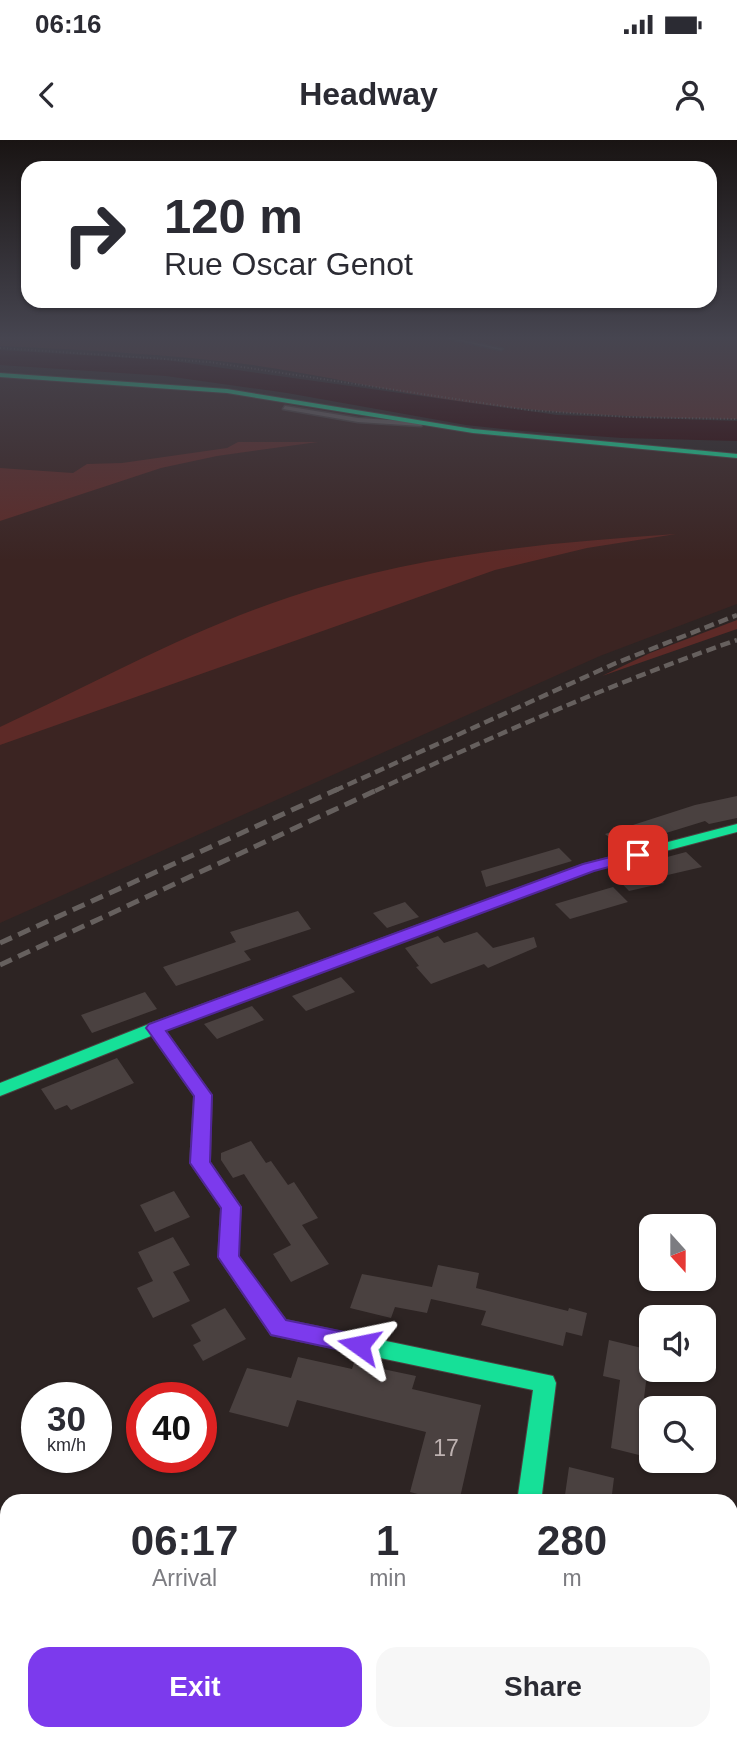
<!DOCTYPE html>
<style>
:root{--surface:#fff;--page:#f7f7f7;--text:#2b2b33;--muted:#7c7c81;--accent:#7c3aed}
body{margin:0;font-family:Helvetica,sans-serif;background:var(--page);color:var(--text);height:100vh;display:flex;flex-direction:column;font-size:26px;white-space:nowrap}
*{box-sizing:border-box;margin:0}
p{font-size:23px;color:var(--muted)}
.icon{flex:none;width:38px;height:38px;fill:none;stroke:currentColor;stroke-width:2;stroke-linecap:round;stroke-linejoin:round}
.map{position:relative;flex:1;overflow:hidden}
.sheet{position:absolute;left:0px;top:1354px;width:738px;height:247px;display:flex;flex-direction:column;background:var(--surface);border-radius:21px 21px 0 0;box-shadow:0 2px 5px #0004}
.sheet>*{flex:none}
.top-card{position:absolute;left:21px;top:21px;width:696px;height:147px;border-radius:21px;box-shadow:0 2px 5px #0004;background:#fff;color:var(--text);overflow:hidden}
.needle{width:46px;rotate:159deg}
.buttons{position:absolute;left:639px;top:1074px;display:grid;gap:14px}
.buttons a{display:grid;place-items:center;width:77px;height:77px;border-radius:14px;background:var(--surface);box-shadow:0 2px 5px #0004;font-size:35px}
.speed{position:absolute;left:21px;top:1242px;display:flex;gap:14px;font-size:35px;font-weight:700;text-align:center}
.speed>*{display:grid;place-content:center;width:91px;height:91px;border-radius:50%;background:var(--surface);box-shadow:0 2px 5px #0004;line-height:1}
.speed small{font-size:18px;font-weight:400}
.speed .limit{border:10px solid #d22;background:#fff;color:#111}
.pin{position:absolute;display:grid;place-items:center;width:60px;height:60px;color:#fff;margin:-30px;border-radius:14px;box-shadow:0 4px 10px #0006}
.me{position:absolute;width:77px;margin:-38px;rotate:282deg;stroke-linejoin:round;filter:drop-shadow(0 0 5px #0008)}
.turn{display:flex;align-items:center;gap:24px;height:147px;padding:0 28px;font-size:32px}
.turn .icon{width:91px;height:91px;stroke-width:2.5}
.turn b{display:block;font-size:49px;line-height:60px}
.eta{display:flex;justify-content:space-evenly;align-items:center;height:119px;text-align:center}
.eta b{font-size:42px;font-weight:700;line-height:49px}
.primary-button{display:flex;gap:14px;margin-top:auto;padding:14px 28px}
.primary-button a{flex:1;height:80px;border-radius:21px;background:var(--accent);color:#fff;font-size:28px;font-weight:700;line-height:80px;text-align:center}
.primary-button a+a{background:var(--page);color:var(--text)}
.status{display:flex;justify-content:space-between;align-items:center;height:49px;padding:0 35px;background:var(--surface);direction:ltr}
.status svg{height:19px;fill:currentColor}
header{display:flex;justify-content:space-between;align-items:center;height:91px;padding:0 28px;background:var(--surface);font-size:32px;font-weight:700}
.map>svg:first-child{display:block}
.built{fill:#3b2422}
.green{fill:#5d2a27}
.water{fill:#2f0406}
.building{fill:#4a4140}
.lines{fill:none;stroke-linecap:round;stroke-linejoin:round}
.lane-casing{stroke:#4b4241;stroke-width:3}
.street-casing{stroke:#4b4241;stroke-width:3}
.fast-casing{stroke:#4b4241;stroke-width:2}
.slow-casing{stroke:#4b4241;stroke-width:2}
.path{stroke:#665f5e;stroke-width:2;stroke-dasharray:1 2.5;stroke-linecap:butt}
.lane{fill:#6a6362;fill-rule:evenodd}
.street{fill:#6a6362;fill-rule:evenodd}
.fast{fill:#16e098;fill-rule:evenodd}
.slow{fill:#ffcf43;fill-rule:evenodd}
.rail-far1{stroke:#66605e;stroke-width:4.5;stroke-dasharray:10 5;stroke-linecap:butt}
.rail{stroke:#66605e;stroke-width:5;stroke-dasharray:13 7;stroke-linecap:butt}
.route{fill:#7c3aed;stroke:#51269a;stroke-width:2}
.labels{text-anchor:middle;stroke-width:7;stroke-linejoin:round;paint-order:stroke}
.near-number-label{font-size:23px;fill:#beb2b1}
</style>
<div class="status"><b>06:16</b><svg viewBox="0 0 49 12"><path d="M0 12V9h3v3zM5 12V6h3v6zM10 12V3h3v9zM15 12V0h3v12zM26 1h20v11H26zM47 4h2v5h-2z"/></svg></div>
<header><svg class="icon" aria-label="back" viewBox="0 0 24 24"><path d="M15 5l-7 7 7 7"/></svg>Headway<svg class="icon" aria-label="person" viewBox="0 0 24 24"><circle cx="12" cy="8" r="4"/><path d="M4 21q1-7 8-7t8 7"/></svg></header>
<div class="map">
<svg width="737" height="1600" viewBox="0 0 737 1600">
<rect width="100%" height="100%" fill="#2d2423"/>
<path class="built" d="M0,237L228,253L428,287L737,318V464L600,516L0,783Z"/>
<path class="green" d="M0,197H737V279C643,278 550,274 457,261C389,251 322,235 253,225C169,214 85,210 0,206Z
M238,302H318L217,316L161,328L0,381V328L73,333L87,324L122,323L227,308Z
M676,394L587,408L495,430L0,605V587C95,543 190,490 290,457C416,414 545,403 676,394Z
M737,480V489L602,536L650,513Z"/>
<path class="water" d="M0,210L166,220L557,275L737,281V301L622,298L523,291L466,285L287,253L166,236L0,225Z"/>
<path class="building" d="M737,656V678L709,684L705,681L666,693L668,695L615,708L613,700L605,694L695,665Z
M559,708L572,721L486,747L481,731Z
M686,712L702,727L659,737L664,743L629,751L611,732Z
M613,747L628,762L570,779L555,764Z
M405,762L419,777L387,788L373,773Z
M298,771L311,789L244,811L251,820L176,846L163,827L236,802L230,792Z
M477,792L493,808L534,797L537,807L488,828L484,824L431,844L416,827L419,826L405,808L438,796L444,803Z
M341,837L355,852L306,871L292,856Z
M145,852L157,869L92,893L81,875Z
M252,866L264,880L217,899L204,884Z
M117,918L134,943L71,970L67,965L55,970L41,949Z
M251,1001L266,1023L271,1021L288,1045L294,1042L318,1078L302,1085L329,1124L291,1142L273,1114L291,1105L244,1034L233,1038L221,1020V1013Z
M174,1051L190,1077L155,1092L140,1065Z
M173,1097L190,1125L173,1132L190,1161L153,1178L137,1148L153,1141L138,1112Z
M438,1125L479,1133L476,1148L568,1171L569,1168L587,1173L582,1196L566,1192L563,1206L481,1185L486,1171L431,1159L427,1173L395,1167L391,1178L350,1168L362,1134L432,1147Z
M225,1168L246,1199L203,1221L193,1205L201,1201L191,1185Z
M609,1200L650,1210L642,1274L651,1277V1318L611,1308L620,1240L603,1236Z
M298,1217L352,1229L354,1223L416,1236L412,1249L481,1265L459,1362H428L429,1357L410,1352L426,1292L297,1260L288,1287L229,1272L247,1228L291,1238Z
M569,1327L614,1338L611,1362H564Z"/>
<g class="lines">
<defs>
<path id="lane" d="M441,197H448L503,209L501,210Z
M285,266L358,278L421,282L424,284L421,286L358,282L283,269Z"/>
<path id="street" d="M144,1594H182L180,1600H142Z
M458,1594H496L495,1600H457Z
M592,1594H647L650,1600H595Z"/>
<path id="fast" d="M0,233L227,249L473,289L737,314V318L473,293L227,253L0,237Z
M737,684V692L594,730L161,892L0,956V943L149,884L584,724Z
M246,1133L253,1136L286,1180L553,1236L556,1243L541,1362H517L533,1250L271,1195L235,1142L239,1136Z"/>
<path id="slow" d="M155,882L161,884L212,955L210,1022L241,1067L238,1115L257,1142L253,1148L246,1151L239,1148L218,1117L221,1068L190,1023L194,956L146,888L149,884Z"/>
</defs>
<use href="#lane" class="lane-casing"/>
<use href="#street" class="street-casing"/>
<use href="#fast" class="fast-casing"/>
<use href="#slow" class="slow-casing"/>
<path class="path" d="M0,208L209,222L529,270L627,277L737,279"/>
<use href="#lane" class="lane"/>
<use href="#street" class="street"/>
<use href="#fast" class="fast"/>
<use href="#slow" class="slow"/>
<path class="rail-far1" d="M334,651L616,523L737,475
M375,651C494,596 612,543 737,500"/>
<path class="rail" d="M0,803L338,649
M0,825L379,649"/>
</g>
<linearGradient id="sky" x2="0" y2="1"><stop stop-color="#191413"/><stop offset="0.47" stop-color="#464550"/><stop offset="1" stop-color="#464550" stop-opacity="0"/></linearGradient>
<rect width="737" height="421" fill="url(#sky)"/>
<path class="route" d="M638,710L643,711V718L594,731L166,891L212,955L210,1022L241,1067L239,1116L286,1180L359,1195L367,1198L370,1205L367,1211L359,1214L271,1195L218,1117L221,1068L190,1023L194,956L149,892L146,888L149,884L583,724Z"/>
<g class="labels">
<g class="near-number-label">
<text x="446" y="1316">17</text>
</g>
</g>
</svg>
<div class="buttons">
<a><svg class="needle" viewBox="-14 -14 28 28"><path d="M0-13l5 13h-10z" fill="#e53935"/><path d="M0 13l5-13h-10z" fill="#7c7c81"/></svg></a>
<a><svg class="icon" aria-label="sound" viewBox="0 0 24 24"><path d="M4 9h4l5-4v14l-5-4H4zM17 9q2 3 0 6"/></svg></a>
<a><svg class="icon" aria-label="search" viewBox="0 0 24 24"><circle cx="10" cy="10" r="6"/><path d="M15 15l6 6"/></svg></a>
</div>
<div class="speed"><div>30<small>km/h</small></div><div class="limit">40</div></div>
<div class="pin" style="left:638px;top:715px;background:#d93025"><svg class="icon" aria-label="arrive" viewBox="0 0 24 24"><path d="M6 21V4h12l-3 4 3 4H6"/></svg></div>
<svg class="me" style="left:359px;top:1205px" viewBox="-20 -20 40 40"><path d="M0-17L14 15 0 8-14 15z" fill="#7c3aed" stroke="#fff" stroke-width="4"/></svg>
<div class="top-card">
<div class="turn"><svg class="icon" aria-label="right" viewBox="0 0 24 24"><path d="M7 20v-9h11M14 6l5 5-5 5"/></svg><div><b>120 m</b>Rue Oscar Genot</div></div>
</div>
<section class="sheet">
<div class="eta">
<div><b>06:17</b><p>Arrival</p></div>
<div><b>1</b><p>min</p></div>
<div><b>280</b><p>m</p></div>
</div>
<div class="primary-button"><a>Exit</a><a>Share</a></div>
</section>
</div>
